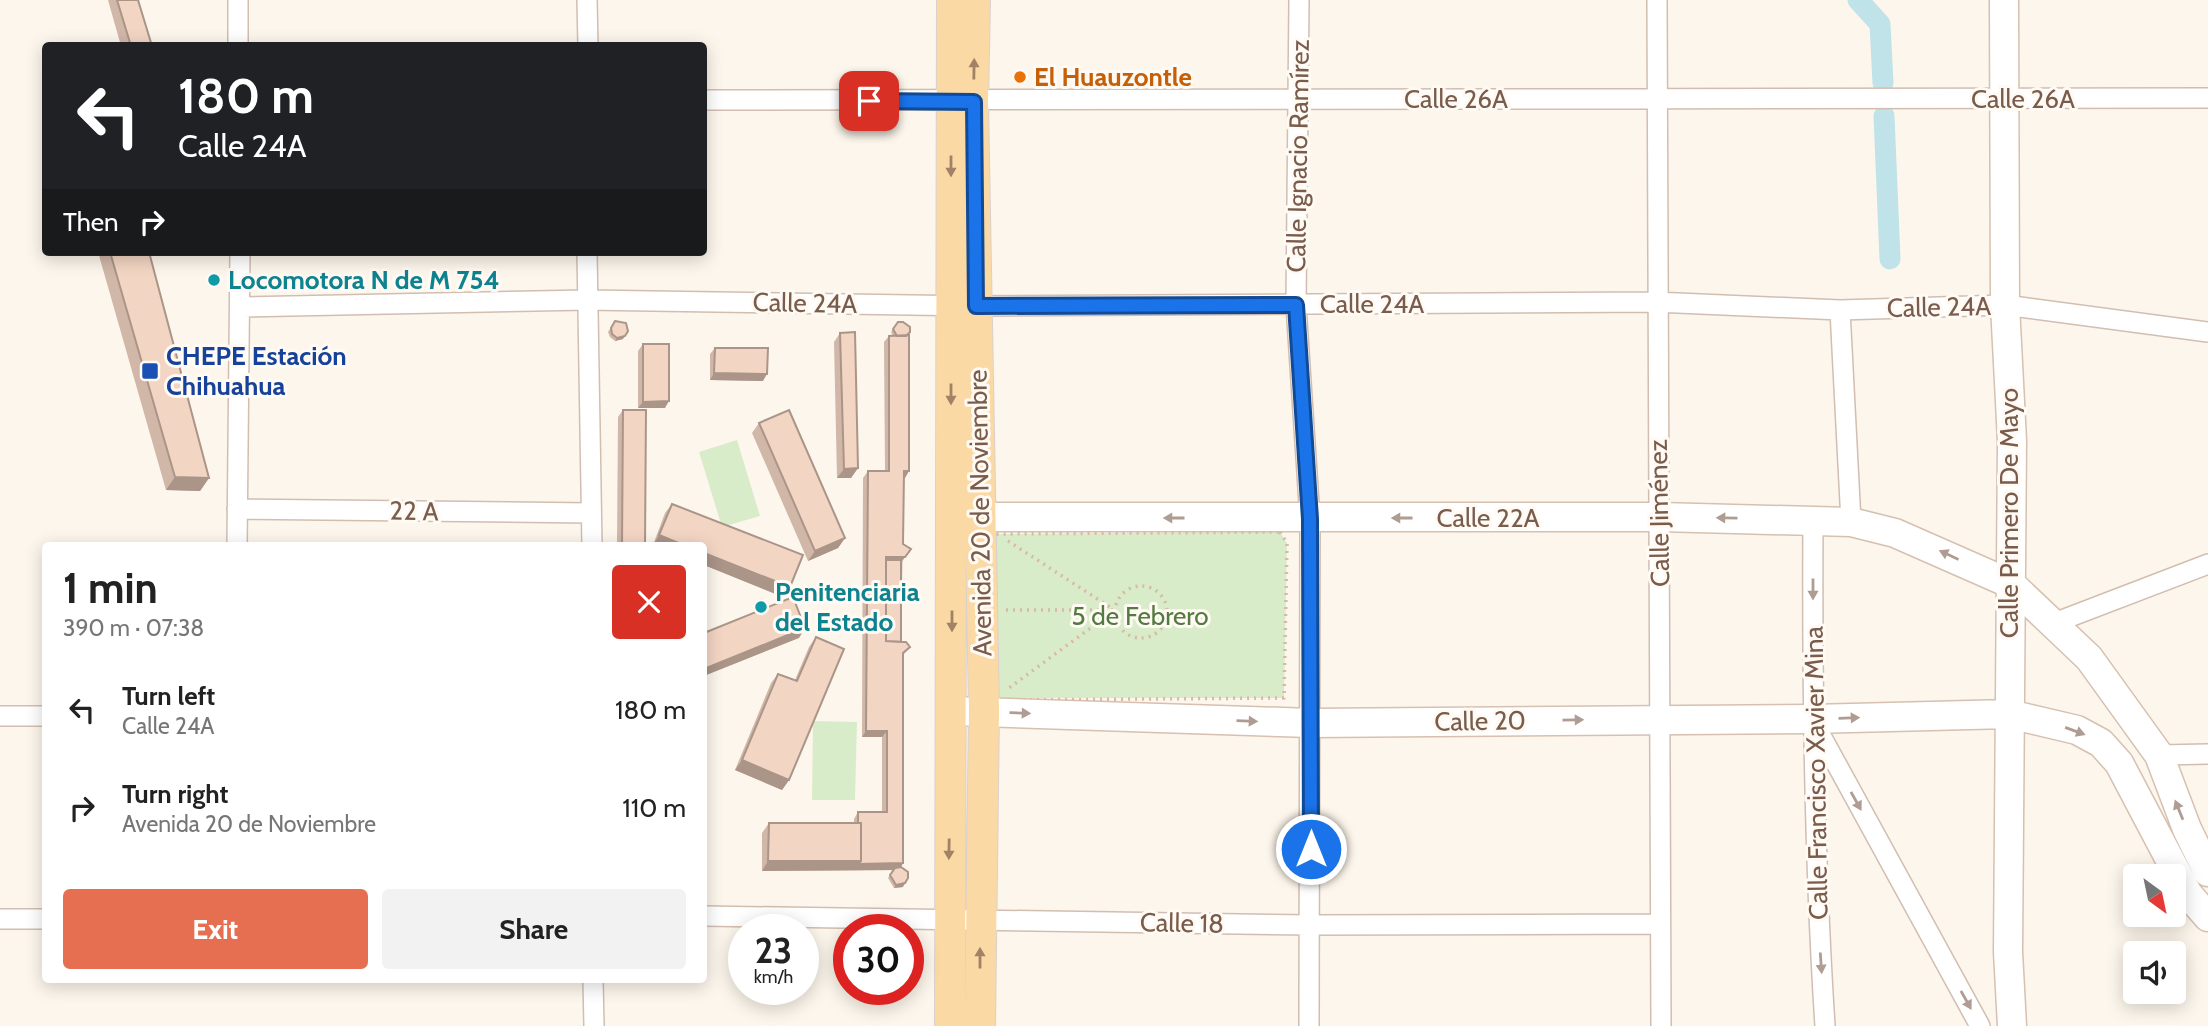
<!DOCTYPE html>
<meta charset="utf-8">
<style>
:root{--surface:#fff;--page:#f2f2f2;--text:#222;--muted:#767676;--accent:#e76f51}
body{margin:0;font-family:Cabin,sans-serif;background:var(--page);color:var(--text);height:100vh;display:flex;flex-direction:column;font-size:26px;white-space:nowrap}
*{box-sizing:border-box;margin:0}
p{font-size:23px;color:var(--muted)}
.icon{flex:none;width:38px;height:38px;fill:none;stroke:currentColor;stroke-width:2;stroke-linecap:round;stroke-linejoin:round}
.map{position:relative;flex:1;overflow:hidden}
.panel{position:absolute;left:42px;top:542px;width:665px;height:441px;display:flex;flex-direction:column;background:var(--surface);border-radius:7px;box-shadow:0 4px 18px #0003}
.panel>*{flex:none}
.top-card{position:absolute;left:42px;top:42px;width:665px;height:214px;border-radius:7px;box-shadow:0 4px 18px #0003;background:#202124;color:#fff;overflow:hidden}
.needle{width:46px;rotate:147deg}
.tools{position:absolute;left:2123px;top:864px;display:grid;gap:14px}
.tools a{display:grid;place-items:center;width:63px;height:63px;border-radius:7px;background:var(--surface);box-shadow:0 4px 18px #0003;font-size:35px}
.speed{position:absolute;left:728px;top:914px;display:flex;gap:14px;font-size:35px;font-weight:700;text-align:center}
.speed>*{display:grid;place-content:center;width:91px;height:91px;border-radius:50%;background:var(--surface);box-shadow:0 4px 18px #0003;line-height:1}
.speed small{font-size:18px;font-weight:400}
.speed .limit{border:10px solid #d22;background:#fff;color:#111}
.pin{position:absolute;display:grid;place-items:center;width:60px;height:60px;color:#fff;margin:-30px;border-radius:14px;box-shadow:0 4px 10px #0006}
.me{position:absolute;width:77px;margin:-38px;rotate:0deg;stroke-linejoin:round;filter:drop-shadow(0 0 5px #0008)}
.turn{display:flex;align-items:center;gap:24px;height:147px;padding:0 21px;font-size:32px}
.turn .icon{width:91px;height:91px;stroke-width:2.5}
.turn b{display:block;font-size:49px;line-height:60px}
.then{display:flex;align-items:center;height:66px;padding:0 21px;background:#0003;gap:14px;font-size:26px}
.round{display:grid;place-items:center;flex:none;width:74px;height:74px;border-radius:7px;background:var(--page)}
.summary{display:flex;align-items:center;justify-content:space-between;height:119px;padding:0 21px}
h1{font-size:42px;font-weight:700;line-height:52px}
.button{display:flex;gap:14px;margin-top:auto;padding:14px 21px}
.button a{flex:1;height:80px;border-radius:7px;background:var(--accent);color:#fff;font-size:28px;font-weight:700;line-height:80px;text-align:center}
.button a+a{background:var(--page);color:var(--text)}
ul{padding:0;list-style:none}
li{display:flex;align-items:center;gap:21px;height:98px;padding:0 21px}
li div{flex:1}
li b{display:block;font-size:26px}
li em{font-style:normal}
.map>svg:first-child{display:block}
.green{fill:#d8ecc9}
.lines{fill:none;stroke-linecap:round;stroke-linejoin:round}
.canal{stroke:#bfe3e8;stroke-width:21}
.street-casing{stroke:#d1beb0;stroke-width:22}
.secondary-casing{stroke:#d6c0b0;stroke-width:31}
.primary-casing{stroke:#dad1cd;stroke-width:32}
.path{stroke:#d9b8a5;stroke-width:3.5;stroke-dasharray:2 5;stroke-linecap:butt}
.street{stroke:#fff;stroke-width:19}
.secondary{stroke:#fff;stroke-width:28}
.primary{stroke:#fbd9a5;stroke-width:30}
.wall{fill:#d1b7a8}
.shaded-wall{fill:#aa9588}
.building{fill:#f3d5c3;stroke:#aa9588;stroke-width:2}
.oneway{fill:#a18267}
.oneway2{fill:#af9d94}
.route-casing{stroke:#114b97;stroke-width:18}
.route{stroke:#1a73e8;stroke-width:12}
.food-dot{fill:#e8710a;stroke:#fffaf3;stroke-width:2.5}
.culture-dot{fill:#0f9aa8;stroke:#fffaf3;stroke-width:2.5}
.transit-dot{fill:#1a4fb4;stroke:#fffaf3;stroke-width:2.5}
.labels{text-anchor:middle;stroke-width:6;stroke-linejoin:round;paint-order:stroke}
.food-label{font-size:26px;font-weight:bold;fill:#c56008;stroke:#fffaf3;text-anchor:start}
.street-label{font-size:26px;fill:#7a5c4d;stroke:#fffaf3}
.culture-label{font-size:26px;font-weight:bold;fill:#0d838f;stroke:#fffaf3;text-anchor:start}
.transit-label{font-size:26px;font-weight:bold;fill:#164399;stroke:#fffaf3;text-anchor:start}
.park-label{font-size:26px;fill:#537a41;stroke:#fffaf3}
</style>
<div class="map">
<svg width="2208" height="1026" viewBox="0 0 2208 1026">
<rect width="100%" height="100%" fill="#fdf6ec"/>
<path class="green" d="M737,440L760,516L722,527L699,452Z
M1280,532L1287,543L1284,698H995L994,538L996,534Z
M813,721L857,722L855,800H812Z"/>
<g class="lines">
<path class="canal" d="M1858,0L1880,24L1883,83
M1884,116L1890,259"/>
<defs>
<path id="street" d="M587,0L588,46
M1299,0L1296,305L1310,519L1309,1026
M1657,0L1661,1026
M238,46V0
M704,100L2208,98
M587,252L592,546
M241,307L587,300L977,306L1655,302L1840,310L2005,305L2208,332
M1840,310L1851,522
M237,509L591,513
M1813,520C1812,689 1814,857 1825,1026
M237,546L240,252
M2054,623L2208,564
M0,716H46
M1814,723L1980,1026
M2159,755L2208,754
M704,916L1311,925L1660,924
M0,919H46
M593,980L594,1026"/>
<path id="secondary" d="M2004,0L2005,305L2012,441L2008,952L2012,1026
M958,517H1660L1851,522L1895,533L2011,584L2089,658L2159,755L2187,829L2208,872
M952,711L1311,723L1812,719L2009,714L2077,730L2101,743L2119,763L2188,894L2208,917"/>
<path id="primary" d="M975,0L973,102L984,711L980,1026
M950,1026L952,0"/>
</defs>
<use href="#street" class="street-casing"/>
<use href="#secondary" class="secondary-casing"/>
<use href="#primary" class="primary-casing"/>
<path class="path" d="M1280,532L1287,543L1284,698L1001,700L992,694L994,538L996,534Z
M1008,541L1113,609
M1115 612a26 26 0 1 1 52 0a26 26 0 1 1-52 0Z
M1006,610H1115L1009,688"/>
<use href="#street" class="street"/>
<use href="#secondary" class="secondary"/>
<use href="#primary" class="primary"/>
</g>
<path class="wall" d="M108,0H138L152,46H121Z
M46,67V80L43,71Z
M98,252H149L209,478L200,491L166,490Z
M615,321L623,339L615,341L610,337L608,332Z
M898,322L907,336L909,471L904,478L901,642L910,647L903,655V863L901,867L903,887L894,888L888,878L893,870L762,871V833L769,823H854V819L858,812H882V737H862L863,478L868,471H885L884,342L889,336H893L891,332Z
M840,333L858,468L851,478H837L834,342Z
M643,344L665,408H638V351Z
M715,348L763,381L710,380V354Z
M623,410L645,546H617L618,417Z
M759,423L845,538L838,548L808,561L752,433Z
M672,504L783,597L704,565V546L653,545L665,513Z
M816,637L789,780L782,790L735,770L771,683L778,674L795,680L809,647Z"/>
<path class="shaded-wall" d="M625,336L623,339L615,341L617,338Z
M714,373L767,374L763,381L710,380Z
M669,401L665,408H638L643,402Z
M858,468L851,478H837L844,469Z
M904,471H909L905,478H899Z
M175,477L209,478L200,491L166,490Z
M659,535L686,546H655L653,545Z
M845,538L838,548L808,561L815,551Z
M911,549L900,564L884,563L886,557Z
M704,553L790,587L783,597L704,565Z
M805,628L799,638L704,676V669Z
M866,731H887L882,737H862Z
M742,760L789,780L782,790L735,770Z
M768,861H861L903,863L899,870L762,871Z
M905,883L903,887L894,888L896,885Z"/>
<path class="building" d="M117,0H138L152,46H131Z
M110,252H149L209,478L175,477Z
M615,321L626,323L628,331L625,336L617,338L612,334L611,328Z
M898,322H903L910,327V332L906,336H897L893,329Z
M855,332L858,468L844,469L840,333Z
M909,335V471H904L903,544L911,549L905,557H886V641L906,642L910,647L903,653V863L858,864L861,861V823H858V812H887V731H866L868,471H889V336Z
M643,344H669V401L643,402Z
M715,348H768L767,374L714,373Z
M623,410H646L645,546H622Z
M789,410L845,538L815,551L759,423Z
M672,504L803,555L790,587L704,553V546H686L659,535Z
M886,560H901V642L886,641Z
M793,597L805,628L704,669V633Z
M816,637L844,649L789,780L742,760L778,674L797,681Z
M769,823H861V861H768Z
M901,867L908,872V878L905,883L896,885L890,875L895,868Z"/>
<defs><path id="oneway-solid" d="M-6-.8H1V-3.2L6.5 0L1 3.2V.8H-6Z" transform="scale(1.75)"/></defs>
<g class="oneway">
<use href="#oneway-solid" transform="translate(974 69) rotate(-89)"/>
<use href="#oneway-solid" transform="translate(951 166) rotate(90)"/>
<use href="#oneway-solid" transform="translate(951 394) rotate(90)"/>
<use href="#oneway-solid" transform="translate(952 621) rotate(90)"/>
<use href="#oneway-solid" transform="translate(949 849) rotate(91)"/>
<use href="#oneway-solid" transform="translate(980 958) rotate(-90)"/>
</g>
<g class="oneway2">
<use href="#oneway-solid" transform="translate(1174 518) rotate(-180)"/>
<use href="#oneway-solid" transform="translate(1402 518) rotate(180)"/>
<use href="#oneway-solid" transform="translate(1727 518) rotate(-179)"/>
<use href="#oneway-solid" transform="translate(1949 555) rotate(-155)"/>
<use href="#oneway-solid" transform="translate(1813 589) rotate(90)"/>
<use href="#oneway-solid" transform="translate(1020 713) rotate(2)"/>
<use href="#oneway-solid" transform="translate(1849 718) rotate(-2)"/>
<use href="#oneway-solid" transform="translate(1573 720) rotate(-1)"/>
<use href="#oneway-solid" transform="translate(1247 721) rotate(2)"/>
<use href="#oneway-solid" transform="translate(2075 731) rotate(20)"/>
<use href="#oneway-solid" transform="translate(1856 801) rotate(61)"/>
<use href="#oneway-solid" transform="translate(2179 810) rotate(-112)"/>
<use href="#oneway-solid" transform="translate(1821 963) rotate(86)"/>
<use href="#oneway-solid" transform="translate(1966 1000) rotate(61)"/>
</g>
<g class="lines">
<defs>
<path id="route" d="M869,101L974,102L976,306L1296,305L1310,519L1311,849"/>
</defs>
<use href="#route" class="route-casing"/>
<use href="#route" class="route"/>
</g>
<circle class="food-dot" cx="1020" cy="77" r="7"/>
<g class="culture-dot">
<circle cx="214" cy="280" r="7"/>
<circle cx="761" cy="607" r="7"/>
</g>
<rect class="transit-dot" x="141" y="362" width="18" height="18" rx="3.5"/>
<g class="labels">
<g class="food-label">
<text x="1034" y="86">El Huauzontle</text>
</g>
<g class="street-label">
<text x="1456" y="108">Calle 26A</text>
<text x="2023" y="108">Calle 26A</text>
<text transform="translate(1298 156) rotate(-89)" y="9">Calle Ignacio Ramírez</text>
<text transform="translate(805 303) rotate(1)" y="9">Calle 24A</text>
<text x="1372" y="313">Calle 24A</text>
<text transform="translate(1939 307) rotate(-1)" y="9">Calle 24A</text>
<text transform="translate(414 511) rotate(1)" y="9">22 A</text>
<text transform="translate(980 513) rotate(-91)" y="9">Avenida 20 de Noviembre</text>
<text transform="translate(1659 513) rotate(-91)" y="9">Calle Jiménez</text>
<text transform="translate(2009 513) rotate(-90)" y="9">Calle Primero De Mayo</text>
<text x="1488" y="527">Calle 22A</text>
<text transform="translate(1480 721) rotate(-1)" y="9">Calle 20</text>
<text transform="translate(1816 773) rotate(-91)" y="9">Calle Francisco Xavier Mina</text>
<text transform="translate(1182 923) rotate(1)" y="9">Calle 18</text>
</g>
<g class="culture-label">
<text x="228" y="289">Locomotora N de M 754</text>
<text x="775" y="601">Penitenciaria<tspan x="775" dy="30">del Estado</tspan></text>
</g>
<g class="transit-label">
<text x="166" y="365">CHEPE Estación<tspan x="166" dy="30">Chihuahua</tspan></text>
</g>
<g class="park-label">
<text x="1140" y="625">5 de Febrero</text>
</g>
</g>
</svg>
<div class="tools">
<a><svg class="needle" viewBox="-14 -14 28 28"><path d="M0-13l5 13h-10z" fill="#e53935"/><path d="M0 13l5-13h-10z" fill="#767676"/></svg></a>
<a><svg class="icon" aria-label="sound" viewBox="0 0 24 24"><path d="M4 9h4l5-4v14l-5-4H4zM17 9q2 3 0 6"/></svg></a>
</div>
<div class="speed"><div>23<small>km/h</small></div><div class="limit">30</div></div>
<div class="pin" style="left:869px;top:101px;background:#d93025"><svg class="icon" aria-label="arrive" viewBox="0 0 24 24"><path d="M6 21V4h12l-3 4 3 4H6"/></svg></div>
<svg class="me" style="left:1311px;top:849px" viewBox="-20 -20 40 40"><circle r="17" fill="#1a73e8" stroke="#fff" stroke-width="3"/><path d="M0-11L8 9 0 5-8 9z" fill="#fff"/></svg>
<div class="top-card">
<div class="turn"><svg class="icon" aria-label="left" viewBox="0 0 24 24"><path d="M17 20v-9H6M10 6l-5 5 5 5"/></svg><div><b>180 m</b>Calle 24A</div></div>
<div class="then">Then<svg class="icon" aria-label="right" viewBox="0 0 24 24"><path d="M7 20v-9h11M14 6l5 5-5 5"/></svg></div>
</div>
<section class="panel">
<div class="summary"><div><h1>1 min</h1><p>390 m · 07:38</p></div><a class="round" style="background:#d93025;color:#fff"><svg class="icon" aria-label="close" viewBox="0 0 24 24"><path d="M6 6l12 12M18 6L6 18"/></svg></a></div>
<ul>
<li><svg class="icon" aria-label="left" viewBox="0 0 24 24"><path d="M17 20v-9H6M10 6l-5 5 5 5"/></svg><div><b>Turn left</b><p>Calle 24A</p></div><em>180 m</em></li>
<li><svg class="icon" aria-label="right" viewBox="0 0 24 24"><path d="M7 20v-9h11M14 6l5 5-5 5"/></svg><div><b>Turn right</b><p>Avenida 20 de Noviembre</p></div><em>110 m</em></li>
</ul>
<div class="button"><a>Exit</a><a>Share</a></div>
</section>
</div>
